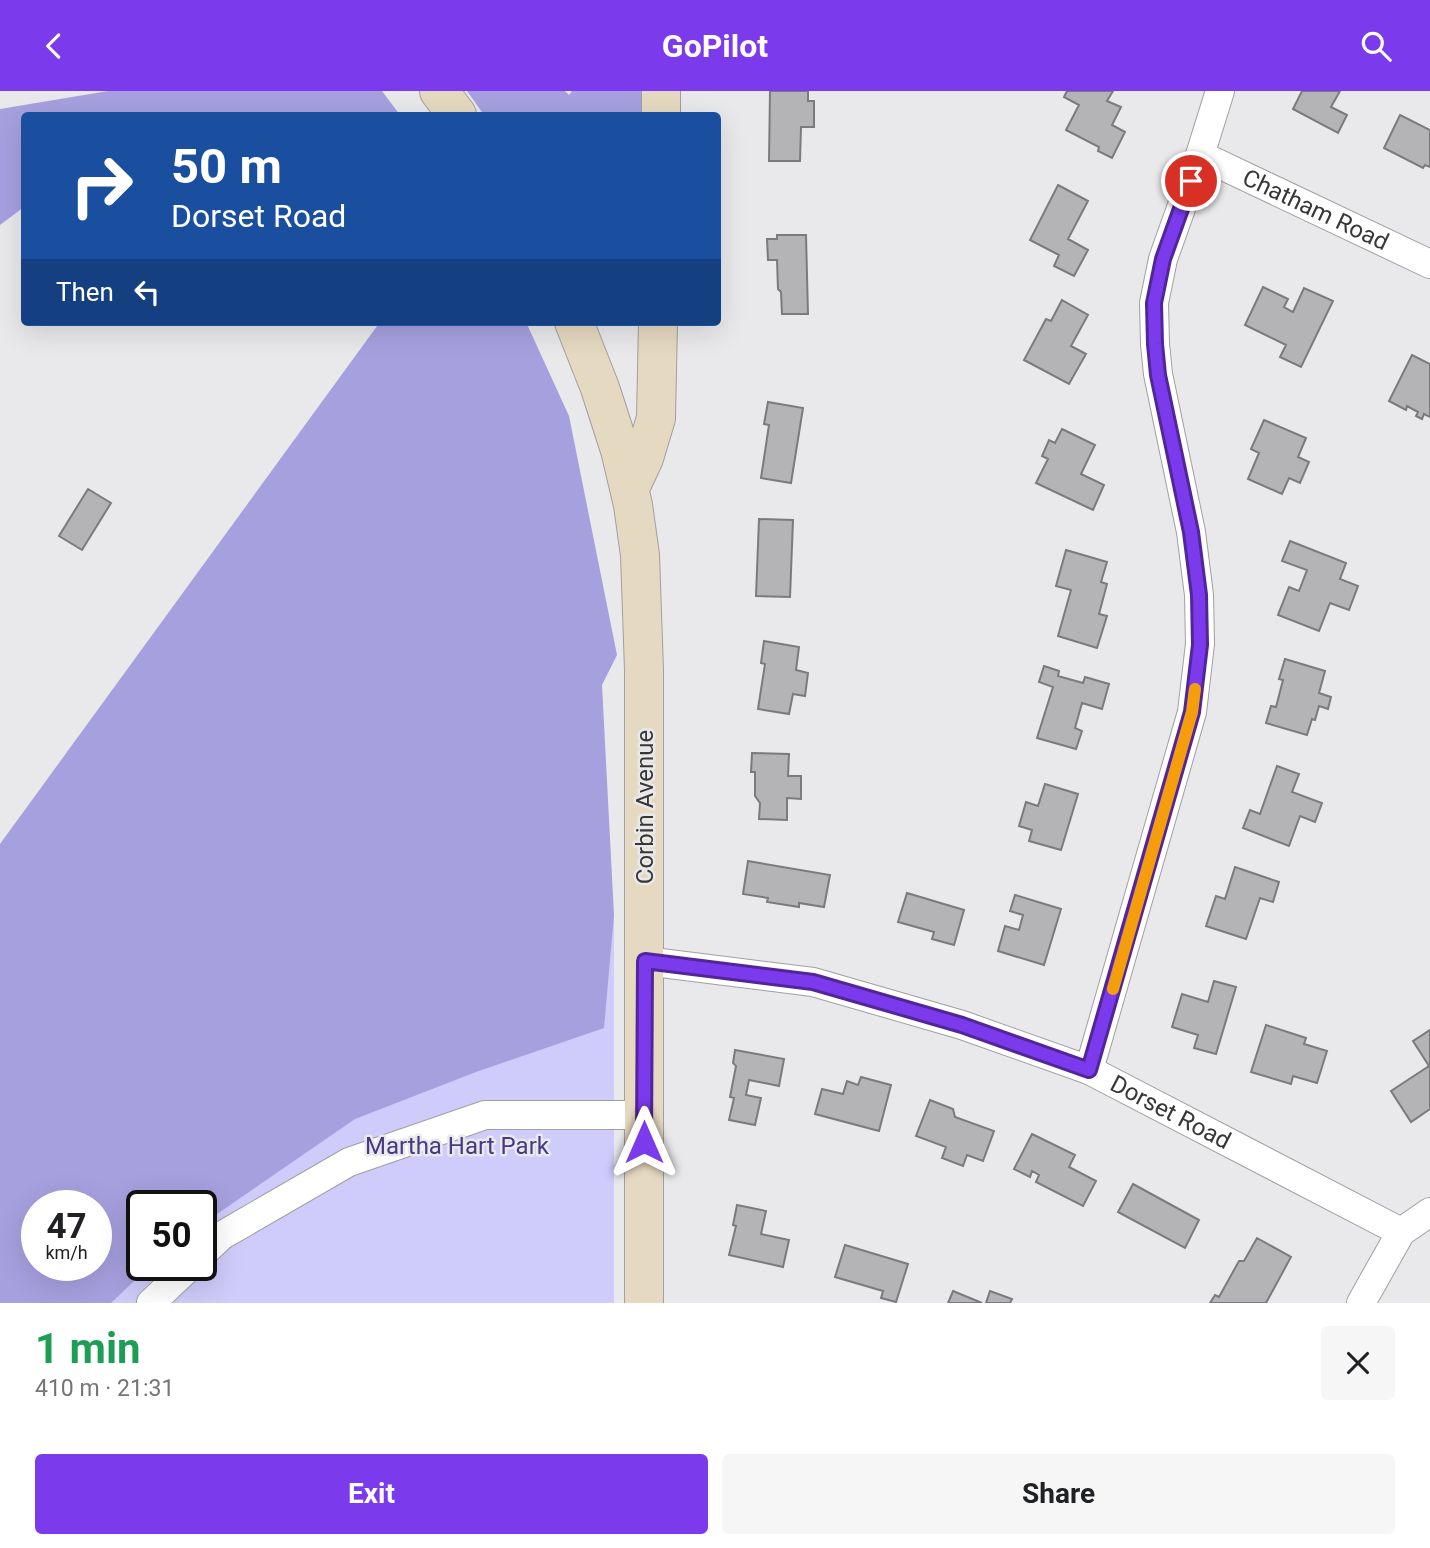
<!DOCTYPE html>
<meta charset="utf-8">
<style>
:root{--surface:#fff;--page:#f6f6f6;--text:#202124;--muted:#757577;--accent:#7c3aed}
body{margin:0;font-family:Roboto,sans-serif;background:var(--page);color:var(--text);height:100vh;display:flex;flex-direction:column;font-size:26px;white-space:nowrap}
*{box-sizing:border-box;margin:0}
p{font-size:23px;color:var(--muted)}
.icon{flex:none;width:38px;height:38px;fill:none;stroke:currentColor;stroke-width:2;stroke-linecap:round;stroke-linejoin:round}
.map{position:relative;height:1212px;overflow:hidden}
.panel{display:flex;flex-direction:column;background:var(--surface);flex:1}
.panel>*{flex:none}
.guide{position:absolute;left:21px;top:21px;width:700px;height:214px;border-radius:7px;box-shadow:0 7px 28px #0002;background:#1a4fa0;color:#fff;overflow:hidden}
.speed{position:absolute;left:21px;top:1099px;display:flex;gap:14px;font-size:35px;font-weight:700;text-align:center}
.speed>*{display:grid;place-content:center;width:91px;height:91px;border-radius:50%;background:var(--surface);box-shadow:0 7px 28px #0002;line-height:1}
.speed small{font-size:18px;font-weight:400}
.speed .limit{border:4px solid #111;border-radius:10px;background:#fff;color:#111}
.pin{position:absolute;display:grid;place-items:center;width:60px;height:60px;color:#fff;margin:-30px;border:4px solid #fff;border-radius:50%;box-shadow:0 2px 7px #0007}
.me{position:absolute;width:77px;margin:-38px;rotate:0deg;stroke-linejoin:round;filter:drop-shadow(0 0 5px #0008)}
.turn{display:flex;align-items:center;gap:24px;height:147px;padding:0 35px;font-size:32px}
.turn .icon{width:91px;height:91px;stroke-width:2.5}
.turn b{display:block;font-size:49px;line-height:60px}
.then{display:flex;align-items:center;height:66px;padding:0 35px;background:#0003;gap:14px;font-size:26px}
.round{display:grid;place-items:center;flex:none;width:74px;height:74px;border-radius:7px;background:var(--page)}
.overview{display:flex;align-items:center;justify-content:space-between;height:119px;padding:0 35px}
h1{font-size:42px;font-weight:700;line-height:52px;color:#1e9e55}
.primary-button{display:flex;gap:14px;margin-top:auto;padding:14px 35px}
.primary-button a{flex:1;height:80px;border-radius:7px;background:var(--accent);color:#fff;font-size:28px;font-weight:700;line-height:80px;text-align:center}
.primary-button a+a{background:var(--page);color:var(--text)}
header{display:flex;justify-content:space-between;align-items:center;height:91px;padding:0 35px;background:var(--accent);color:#fff;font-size:32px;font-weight:700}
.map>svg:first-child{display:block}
.green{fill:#cfcbfa;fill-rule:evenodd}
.forest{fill:#a7a0df;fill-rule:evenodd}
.building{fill:#b4b3b5;stroke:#7b7a7c;stroke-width:2}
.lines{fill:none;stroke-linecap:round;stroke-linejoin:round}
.street-casing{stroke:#a09fa2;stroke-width:30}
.secondary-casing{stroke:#a09fa2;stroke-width:40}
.street{stroke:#fff;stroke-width:28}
.secondary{stroke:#e6d9c1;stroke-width:38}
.route-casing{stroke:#51269a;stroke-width:18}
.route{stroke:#7c3aed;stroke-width:12}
.slow{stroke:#f59e0b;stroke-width:12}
.labels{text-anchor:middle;stroke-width:5;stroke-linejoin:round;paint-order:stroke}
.street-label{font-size:24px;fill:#373738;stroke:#e9e9ec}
.park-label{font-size:24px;fill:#483983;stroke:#e9e9ec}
</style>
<header><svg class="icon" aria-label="back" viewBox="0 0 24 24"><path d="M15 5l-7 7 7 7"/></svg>GoPilot<svg class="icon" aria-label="search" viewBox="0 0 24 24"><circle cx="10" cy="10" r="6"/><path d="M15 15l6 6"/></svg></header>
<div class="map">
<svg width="1430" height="1212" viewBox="0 0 1430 1212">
<rect width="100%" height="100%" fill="#e9e9ec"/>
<path class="green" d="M614,824V1212H0V1161L37,1174H96V1115L212,981ZM142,1115H201V1174H142Z"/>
<path class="forest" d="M108,0H382L400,24H24V116L0,134V18Z
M467,0H565L569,4L572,0H643V24H484Z
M380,231H526L569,325L617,564L602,594L614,824L604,937L476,981L355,1028L201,1134V1115H142V1174H151L111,1212H0V753ZM37,1115H96V1174H37Z"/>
<path class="building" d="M770,0H808V10H814V36H801L800,70H769Z
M1067,0H1113L1107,10L1121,16L1112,34L1125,41L1112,67L1098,60L1099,56L1066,39L1079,14L1064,6Z
M1302,0H1340L1331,16L1347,24L1338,42L1293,18Z
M1400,24L1430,39V76L1425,74L1423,77L1384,57Z
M1058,94L1088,110L1068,148L1088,159L1074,185L1054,175L1059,164L1030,149Z
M777,144H806L808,223H782L781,201L778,198L777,169H768L767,148H777Z
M1263,196L1288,208L1284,216L1293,221L1304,197L1333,210L1301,276L1280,266L1286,254L1245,234Z
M1062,209L1088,224L1071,255L1086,263L1069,293L1024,269L1046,228L1051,230Z
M1412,264L1430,273V326L1424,323L1422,328L1416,325L1418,321L1407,315L1406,319L1389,310Z
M768,311L803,317L791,392L761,387L769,334L764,333Z
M1264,329L1306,347L1298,366L1309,371L1300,392L1289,387L1282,403L1248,388L1259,362L1251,358Z
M1062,338L1095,354L1081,383L1104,394L1093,419L1036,392L1048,368L1042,365L1049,349L1055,352Z
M88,398L111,412L82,459L59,445Z
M759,428L793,429L790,506L756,505Z
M1290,450L1346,472L1340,488L1358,495L1349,519L1330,512L1319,540L1278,524L1289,496L1299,500L1307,479L1282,470Z
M1066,459L1107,471L1101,491L1107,493L1099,523L1107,525L1097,557L1058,545L1071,499L1056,495Z
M764,550L799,556L796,579L808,582L805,605L793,603L789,623L758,618L765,573L761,572Z
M1285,568L1325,580L1319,602L1331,606L1328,618L1319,615L1315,629L1312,628L1307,644L1266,632L1271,615L1276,616L1283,589L1279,588Z
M1044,575L1059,580L1058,585L1083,592L1085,586L1109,593L1102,618L1082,612L1075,637L1082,640L1076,658L1037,647L1053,596L1039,591Z
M752,662L789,663L788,685H801V708L787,707V729L759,728L760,712L755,705V681H751Z
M1277,675L1299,683L1292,701L1322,712L1315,731L1300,725L1289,755L1243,737L1250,719L1260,723Z
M1045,693L1078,703L1061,759L1029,750L1032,739L1019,735L1026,711L1038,715Z
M748,770L830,784L824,816L799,812V816L767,811L768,807L743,803Z
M1235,776L1279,791L1273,811L1260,807L1246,848L1206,835L1216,805L1225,808Z
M907,802L964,819L954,854L932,848L934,841L898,831Z
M1015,804L1061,818L1044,874L998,860L1005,835L1019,839L1023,824L1010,820Z
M1214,890L1236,896L1216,963L1194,957L1198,944L1172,936L1182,903L1208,911Z
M1266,934L1306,947L1304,953L1327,960L1317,992L1293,985L1291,993L1251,981Z
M1430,939V1018L1411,1031L1391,1000L1429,975L1413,950Z
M735,959L784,968L779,995L749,989L746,1004L761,1007L755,1034L729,1029L734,1007L730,1006L736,975L733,972Z
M861,986L891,994L879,1040L815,1023L822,998L843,1003L847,990L858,994Z
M930,1009L953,1018L955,1026L994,1040L983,1070L967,1064L963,1075L942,1067L946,1056L916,1045Z
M1032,1043L1075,1064L1069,1076L1096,1090L1083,1115L1036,1091L1039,1084L1032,1080L1030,1086L1014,1078Z
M1133,1093L1199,1129L1185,1157L1118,1121Z
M737,1114L766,1120L761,1143L789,1149L783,1176L729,1164L736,1135L733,1134Z
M1257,1147L1291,1166L1266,1212H1210L1215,1204L1219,1206L1239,1170H1244Z
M845,1154L908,1173L896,1211L881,1207L883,1200L835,1186Z
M953,1200L982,1212H948Z
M990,1200L1012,1208L1010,1212H986Z"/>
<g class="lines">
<defs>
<g id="street">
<path id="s1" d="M1200,64L1430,173"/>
<path id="s2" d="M645,870L813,891L962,934L1089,979L1401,1141"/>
<path d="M1089,979L1192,621L1200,553L1199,504L1191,441L1158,283L1155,253L1154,212L1163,168L1200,64L1220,0"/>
<path d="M201,1164L221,1145L349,1071L485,1024H644"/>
<path d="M151,1212L191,1174"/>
<path d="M1361,1212L1401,1141L1430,1121"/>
</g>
<path id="secondary" d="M439,0L457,24
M661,24V0
M574,231L600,297L620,359L633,414L640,464L644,579V1212
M630,397L644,367L656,327L658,231"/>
</defs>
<use href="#street" class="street-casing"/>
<use href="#secondary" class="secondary-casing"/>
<use href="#street" class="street"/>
<use href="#secondary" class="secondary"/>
</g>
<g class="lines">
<defs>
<path id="route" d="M644,1051L645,870L813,891L962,934L1089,979L1192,621L1200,554L1199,504L1191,441L1158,284L1155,253L1154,212L1163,168L1191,90"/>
</defs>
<use href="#route" class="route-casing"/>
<use href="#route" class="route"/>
<path class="slow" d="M1113,898L1192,621L1195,598"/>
</g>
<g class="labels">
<g class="street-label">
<text dy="8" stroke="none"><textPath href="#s1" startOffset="128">Chatham Road</textPath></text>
<text transform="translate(645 716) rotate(-90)" y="8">Corbin Avenue</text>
<text dy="8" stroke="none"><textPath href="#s2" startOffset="551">Dorset Road</textPath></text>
</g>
<g class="park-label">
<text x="457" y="1063">Martha Hart Park</text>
</g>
</g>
</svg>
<div class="speed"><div>47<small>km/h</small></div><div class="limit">50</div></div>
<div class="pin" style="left:1191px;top:90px;background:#d93025"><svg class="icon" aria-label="arrive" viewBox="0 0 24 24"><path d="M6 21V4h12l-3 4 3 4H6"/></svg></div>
<svg class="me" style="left:644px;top:1051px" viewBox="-20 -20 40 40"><path d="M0-17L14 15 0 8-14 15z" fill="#7c3aed" stroke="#fff" stroke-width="4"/></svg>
<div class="guide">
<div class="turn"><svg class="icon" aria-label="right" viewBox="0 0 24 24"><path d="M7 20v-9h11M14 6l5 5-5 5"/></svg><div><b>50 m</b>Dorset Road</div></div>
<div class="then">Then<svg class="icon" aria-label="left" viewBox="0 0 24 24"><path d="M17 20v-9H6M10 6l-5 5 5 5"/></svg></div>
</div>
</div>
<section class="panel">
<div class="overview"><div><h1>1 min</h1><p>410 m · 21:31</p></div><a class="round"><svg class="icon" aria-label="close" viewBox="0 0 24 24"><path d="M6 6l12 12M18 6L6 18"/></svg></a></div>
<div class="primary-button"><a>Exit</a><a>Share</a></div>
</section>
